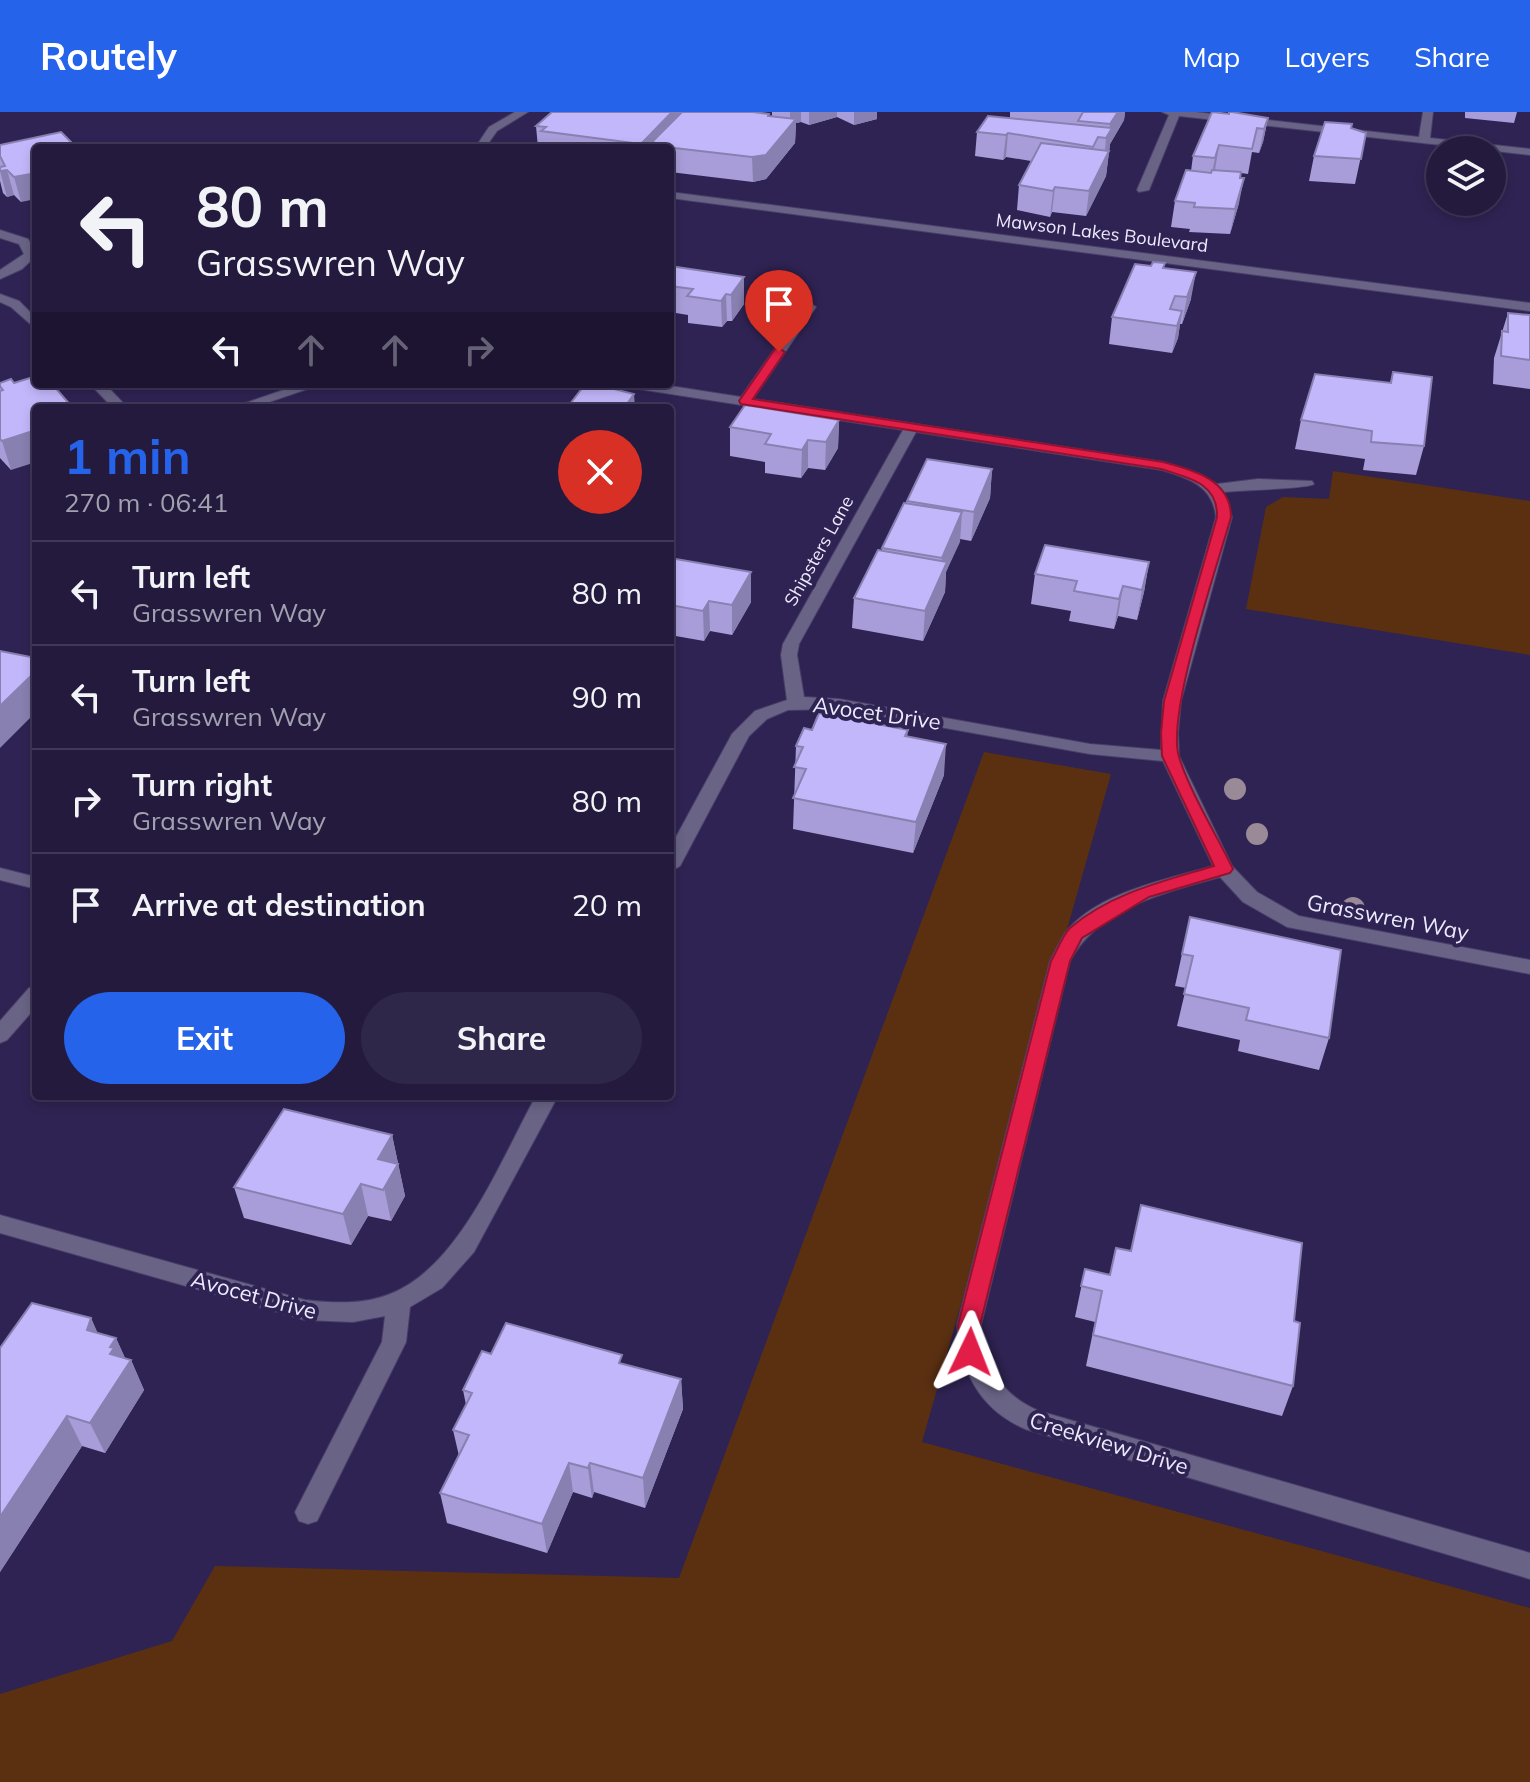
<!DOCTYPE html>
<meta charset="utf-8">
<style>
:root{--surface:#231a3e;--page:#2f2749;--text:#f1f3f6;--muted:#a3a1b0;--line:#403858;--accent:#2563eb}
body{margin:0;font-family:Mulish,sans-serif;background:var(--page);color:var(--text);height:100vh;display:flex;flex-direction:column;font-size:30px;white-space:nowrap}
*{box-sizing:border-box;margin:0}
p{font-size:26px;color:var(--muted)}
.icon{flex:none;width:44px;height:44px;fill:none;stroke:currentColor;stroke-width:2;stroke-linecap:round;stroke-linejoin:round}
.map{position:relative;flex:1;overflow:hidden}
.panel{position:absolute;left:32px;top:292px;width:642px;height:696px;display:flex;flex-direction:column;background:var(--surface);border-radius:8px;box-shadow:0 4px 12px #0003,0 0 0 2px var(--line)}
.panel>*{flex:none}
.top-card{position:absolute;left:32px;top:32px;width:642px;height:244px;border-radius:8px;box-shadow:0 4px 12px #0003,0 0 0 2px var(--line);background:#231a3e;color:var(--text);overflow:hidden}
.tools{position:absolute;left:1426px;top:24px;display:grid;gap:16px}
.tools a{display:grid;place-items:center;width:80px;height:80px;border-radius:50%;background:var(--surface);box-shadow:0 4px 12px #0003,0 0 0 2px var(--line);font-size:40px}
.pin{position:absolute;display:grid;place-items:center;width:68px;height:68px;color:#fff;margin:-82px -34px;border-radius:50% 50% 50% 0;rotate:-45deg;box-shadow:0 0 8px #0007}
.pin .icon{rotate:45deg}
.me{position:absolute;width:88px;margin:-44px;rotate:2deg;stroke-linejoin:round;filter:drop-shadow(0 0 6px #0008)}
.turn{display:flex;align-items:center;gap:28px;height:168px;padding:0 32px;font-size:36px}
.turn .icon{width:104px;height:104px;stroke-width:2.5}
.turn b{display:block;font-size:56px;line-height:68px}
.lanes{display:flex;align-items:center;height:76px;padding:0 32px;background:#0003;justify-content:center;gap:40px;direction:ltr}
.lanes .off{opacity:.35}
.round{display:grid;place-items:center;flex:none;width:84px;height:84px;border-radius:42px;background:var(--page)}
.headline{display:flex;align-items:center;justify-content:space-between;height:136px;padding:0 32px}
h1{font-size:48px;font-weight:700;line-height:60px;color:var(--accent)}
.action{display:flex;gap:16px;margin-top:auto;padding:16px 32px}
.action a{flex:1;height:92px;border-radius:48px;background:var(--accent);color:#fff;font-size:32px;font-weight:700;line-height:92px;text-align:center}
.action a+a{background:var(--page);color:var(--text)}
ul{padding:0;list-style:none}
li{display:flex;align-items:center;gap:24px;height:104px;padding:0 32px;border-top:2px solid var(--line)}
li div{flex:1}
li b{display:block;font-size:30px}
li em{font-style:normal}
header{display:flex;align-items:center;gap:48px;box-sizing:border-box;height:112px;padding:0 40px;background:var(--accent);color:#fff}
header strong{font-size:38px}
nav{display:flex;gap:44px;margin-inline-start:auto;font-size:28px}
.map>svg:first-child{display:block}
.green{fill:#5b3011}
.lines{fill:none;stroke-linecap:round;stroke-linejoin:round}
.minor-casing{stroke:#4a3f6b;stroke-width:2}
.minor{fill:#696485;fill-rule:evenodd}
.tree{fill:#9a8997}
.wall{fill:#a89dd8}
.shaded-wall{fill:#8880b0}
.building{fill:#c3b7fb;stroke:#8880b0;stroke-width:2}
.route{fill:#e11d48;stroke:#92132f;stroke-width:2}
.labels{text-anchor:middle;stroke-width:8;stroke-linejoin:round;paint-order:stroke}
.far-street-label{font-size:18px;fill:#edeafd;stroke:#2f2353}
.street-label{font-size:22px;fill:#edeafd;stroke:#2f2353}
</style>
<header>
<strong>Routely</strong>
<nav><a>Map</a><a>Layers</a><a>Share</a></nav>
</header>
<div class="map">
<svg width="1530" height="1670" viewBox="0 0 1530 1670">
<rect width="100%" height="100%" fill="#2f2353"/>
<path class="green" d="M1333,359L1530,389V543L1246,497L1266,395L1283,385L1329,387Z
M984,640L1111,662L922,1330L1530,1496V1670H0V1582L172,1529L215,1454L679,1466Z"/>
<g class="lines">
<defs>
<path id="minor" d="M515,0H528L497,19L485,36H475L489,15Z
M1162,0H1195L1419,25L1423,0H1433L1430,26L1530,37V43L1179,4L1149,78L1139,80L1137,78L1169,3Z
M670,80L1530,191V199L670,86Z
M0,118L28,127L32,134L36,133V144L22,157L0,167V158L24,142L19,132L0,126Z
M0,182L19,189L36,206V217L11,195L0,190Z
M810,191L816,195L753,287L1163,350L1200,362L1217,372L1258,367L1312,369L1314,372C1308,377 1240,378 1223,380L1232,405L1181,589L1178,621L1179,644L1232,754L1257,780L1299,804L1530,848V862L1287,815L1243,790L1220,765C1165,781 1099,795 1070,849L981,1213C985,1254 1000,1282 1039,1299L1530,1441V1467L1025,1317C980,1297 961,1261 957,1213L1050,849C1055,840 1059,830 1065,821C1097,780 1166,768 1213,754L1163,649L1090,642L839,597L788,598L767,607L749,624L680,754L670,760V736L732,622L755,599L787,588L781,543L783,532L903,318L632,276L625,272H658L741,285L806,192ZM916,320L1162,358C1189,366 1213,374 1216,405L1163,589L1161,638L1090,632L839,587L804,585L797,543L799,532Z
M90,272H105L128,296H113Z
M301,272H322L252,296H231Z
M0,756L36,765V777L0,768Z
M36,874V895L7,928L0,931V909L29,876Z
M536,984H558L474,1140L442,1176L410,1195L406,1230L317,1409L308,1412L299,1409L295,1400L382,1230L385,1204L353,1210L305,1208L0,1121V1103L305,1188C333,1191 363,1193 390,1182C460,1155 501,1047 536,984Z"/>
</defs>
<use href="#minor" class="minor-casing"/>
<use href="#minor" class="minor"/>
</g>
<g class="tree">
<circle cx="1235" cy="677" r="11"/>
<circle cx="1257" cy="722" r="11"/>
<circle cx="1353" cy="797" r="12"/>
</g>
<path class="wall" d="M772,0H877V7L854,13L837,5L809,13L801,10L796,11L795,31L766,67L753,70L670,60V36H538L536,14L769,2V4H772Z
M1010,0H1125L1124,8L1110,32L1106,64L1086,104L1052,100L1050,105L1017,98L1019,73L1031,49L1006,45L1003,48L975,44L977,20L1010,6Z
M1465,0H1517L1514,11L1465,6Z
M1268,6L1263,30L1259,41L1252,40L1248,62L1241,61L1239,91L1230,122L1189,120L1190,117L1171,115L1175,89L1191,59L1193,44Z
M1351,16L1366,21L1355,72L1309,69L1314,44Z
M0,33L75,34L21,90L14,83L7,85L3,81L0,69Z
M670,154L744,165V192L732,209H727L722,215L688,211V203L670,200Z
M1164,156L1191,187L1182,212H1180L1178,226L1172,241L1109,232L1112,205Z
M1508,201L1530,203V277L1493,272L1494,246Z
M1393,260L1424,334L1416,363L1363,358L1365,347L1295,337L1301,308L1390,271Z
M0,271H14L11,358L0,346Z
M839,308L838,336L825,358L808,356L801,366L765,361V350L730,344V315Z
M992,357L990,386L971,429L960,427L946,460L945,480L923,529L852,516L854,486L882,439V436L906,392L907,389Z
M670,446L751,490L732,523L710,519L704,529L670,523Z
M1149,450L1144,480L1137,508L1118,504L1114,517L1069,509L1071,499L1031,492L1035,462Z
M812,618H908L907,625L944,663L913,741L793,717L796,634Z
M1190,805L1329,926L1319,958L1238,939L1240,928L1177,914L1186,876L1175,874Z
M392,1023L405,1084L391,1109L368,1104L351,1133L244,1106L234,1075Z
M1085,1157L1294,1209L1293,1274L1282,1304L1086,1254L1095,1210L1075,1205Z
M91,1206L97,1221L116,1226L125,1246L131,1248L144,1278L105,1341L82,1334L0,1460V1236Z
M491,1242L623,1252L681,1267L683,1297L645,1396L594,1380L592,1386L573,1380L547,1441L447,1411L440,1381L459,1344L453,1318L466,1293L463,1278Z"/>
<path class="shaded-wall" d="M672,0H691L659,32L652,30V36H641V32Z
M790,0H801V10L796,11L795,31L766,67L753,70L752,45L790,13Z
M809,0H837V5L809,13Z
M854,0H877V7L854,13Z
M1118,0H1125L1124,8L1110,32L1106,64L1086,104L1089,79L1104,50L1106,26L1109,21L1110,12Z
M1268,6L1263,30L1259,41L1264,17Z
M1008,21L1006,45L1003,48L1006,23Z
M1219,33L1215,58L1210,71L1215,46Z
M7,58L14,83L7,85L0,59Z
M36,61V87L21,90L14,65Z
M1244,66L1239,91L1230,122L1235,97Z
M1055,75L1052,100L1050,105L1053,79Z
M1196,160L1191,187L1182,212L1187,185Z
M744,165V192L732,209L731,183Z
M726,182L727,209L722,215L721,189Z
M1182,199L1178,226L1172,241L1177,214Z
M634,282L635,296H624Z
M839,308L838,336L825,358L826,330Z
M36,318V350L11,358L2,329Z
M808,328V356L801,366L802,338Z
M992,357L990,386L971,429L974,400Z
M962,400L960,430L946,460L945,480L923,529L925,499L940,466L942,446Z
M1149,450L1144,480L1137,508L1142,478Z
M751,460V490L732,523V493Z
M1123,474L1118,504L1114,517L1119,487Z
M709,489L710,519L704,529L703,499Z
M36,559V600L0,636V594Z
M946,632L944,663L913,741L916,710Z
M392,1023L405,1084L391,1109L378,1047Z
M361,1072L368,1104L351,1133L343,1102Z
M91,1206L105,1237L87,1218Z
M116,1226L128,1253L131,1248L144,1278L105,1341L90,1311L110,1235Z
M681,1267L683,1297L645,1396L643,1366Z
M67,1304L82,1334L0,1460V1405Z
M569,1351L573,1380L547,1441L542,1412Z
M590,1351L594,1380L592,1386L588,1356Z"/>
<path class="building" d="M552,0H672L641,32L541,19L546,15L536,14Z
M682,0H753L769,2L768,4L796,7L766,43L752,45L657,34L659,32L652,30Z
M1083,0H1118L1110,12L1078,9Z
M1212,0L1229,2V0H1232L1268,6L1264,17L1257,16L1252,37L1219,33L1215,46L1193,44Z
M988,4L1112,16L1106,26L1098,25L1093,35L1008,21L1006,23L977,20Z
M1325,10L1352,12L1351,16L1366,21L1361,47L1314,44Z
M61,20L75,34L85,36H36V61L14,65L7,58L0,59V55L5,54L0,44V33Z
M1041,31L1109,39L1089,79L1055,75L1053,79L1019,73Z
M1186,58L1211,61L1212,58L1241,60L1240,66H1244L1235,97L1194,95L1195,91L1175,89Z
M1153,150L1165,151L1163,156L1196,160L1187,185L1175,184L1170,197L1182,199L1177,214L1112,205L1135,152L1151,154Z
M670,154L744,165L731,183L726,182L721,189L687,184L693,177L670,174Z
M1508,201L1530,203V248L1501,244L1502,219L1508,220Z
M1393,260L1432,265L1424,334L1371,330L1372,319L1301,308L1315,262L1391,271Z
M36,264V272H45L47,274L52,272L73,296H36V318L2,329L0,327V279L3,278L0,274V271L11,267L14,271Z
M598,273L634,282L624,296H567L583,275L595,277Z
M745,293L839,308L826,330L808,328L802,338L765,332L771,322L730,315Z
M927,347L992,357L974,400L907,389Z
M904,391L962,400L942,446L882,436Z
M1045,433L1149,450L1142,478L1123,474L1119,487L1074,479L1077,469L1035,462Z
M878,438L947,450L925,499L854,486Z
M670,446L751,460L732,493L709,489L703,499L670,493Z
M0,539L36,546V559L0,594Z
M819,601L908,618L905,624L946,632L916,710L793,686L806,657L794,655L803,635L796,634L804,616L812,618Z
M1190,805L1341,838L1329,926L1246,908L1249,896L1184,882L1193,844L1182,842Z
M284,997L392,1023L378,1047L398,1052L383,1078L361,1072L343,1102L234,1075Z
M1141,1093L1302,1131L1294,1209L1300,1211L1293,1274L1093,1223L1102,1179L1081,1174L1085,1157L1110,1163L1116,1136L1131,1139Z
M32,1191L91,1206L87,1218L116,1226L110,1235L114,1236L110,1242L131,1248L90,1311L67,1304L0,1405V1236Z
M506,1211L622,1243L619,1251L681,1267L643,1366L590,1351L588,1356L569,1351L542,1412L440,1381L469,1323L453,1318L472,1281L463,1278L482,1239L491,1242Z"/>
<path class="route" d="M779,236L785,240L753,287L1163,350C1194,358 1231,368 1231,405C1217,455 1166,602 1179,645C1189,678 1217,724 1233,757L1230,761L1149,785L1082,826L1070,849L980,1213L981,1240L978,1247L970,1250L962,1247L958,1213L1051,849C1057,839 1062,824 1070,816C1111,781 1164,769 1214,754L1162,644L1161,621L1164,589L1217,405C1218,371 1189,366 1161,357L741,292L739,289L775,237Z"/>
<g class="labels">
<g class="far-street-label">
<text transform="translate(1102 121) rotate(7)" y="6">Mawson Lakes Boulevard</text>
<text transform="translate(819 439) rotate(-61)" y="6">Shipsters Lane</text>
</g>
<g class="street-label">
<text transform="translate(877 601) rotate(8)" y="8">Avocet Drive</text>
<text transform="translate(1388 805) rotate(11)" y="8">Grasswren Way</text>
<text transform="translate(254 1183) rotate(15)" y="8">Avocet Drive</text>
<text transform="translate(1109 1331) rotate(17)" y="8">Creekview Drive</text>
</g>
</g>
</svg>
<div class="tools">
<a><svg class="icon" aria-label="layers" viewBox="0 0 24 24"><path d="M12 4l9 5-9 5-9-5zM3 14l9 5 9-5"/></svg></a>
</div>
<div class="pin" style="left:779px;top:240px;background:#d93025"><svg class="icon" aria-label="arrive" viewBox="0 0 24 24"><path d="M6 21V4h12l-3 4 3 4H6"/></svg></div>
<svg class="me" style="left:970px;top:1240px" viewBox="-20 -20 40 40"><path d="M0-17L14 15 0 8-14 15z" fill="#e11d48" stroke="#fff" stroke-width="4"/></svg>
<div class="top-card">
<div class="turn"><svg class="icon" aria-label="left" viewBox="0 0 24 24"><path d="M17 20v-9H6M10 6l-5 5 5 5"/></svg><div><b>80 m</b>Grasswren Way</div></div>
<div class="lanes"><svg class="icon" aria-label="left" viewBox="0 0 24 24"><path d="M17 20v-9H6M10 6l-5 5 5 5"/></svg><svg class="icon off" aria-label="ahead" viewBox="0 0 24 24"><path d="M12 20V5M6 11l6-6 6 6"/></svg><svg class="icon off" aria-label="ahead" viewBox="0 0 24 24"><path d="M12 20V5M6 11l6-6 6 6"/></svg><svg class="icon off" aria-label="right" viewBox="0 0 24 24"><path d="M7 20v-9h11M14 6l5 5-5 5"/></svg></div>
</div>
<section class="panel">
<div class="headline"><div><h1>1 min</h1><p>270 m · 06:41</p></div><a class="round" style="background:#d93025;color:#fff"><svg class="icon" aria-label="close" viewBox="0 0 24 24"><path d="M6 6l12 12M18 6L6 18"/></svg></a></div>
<ul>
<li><svg class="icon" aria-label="left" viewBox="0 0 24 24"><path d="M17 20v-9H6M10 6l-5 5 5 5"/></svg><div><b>Turn left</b><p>Grasswren Way</p></div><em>80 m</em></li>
<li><svg class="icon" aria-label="left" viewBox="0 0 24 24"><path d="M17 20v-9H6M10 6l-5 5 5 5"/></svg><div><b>Turn left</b><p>Grasswren Way</p></div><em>90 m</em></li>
<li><svg class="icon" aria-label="right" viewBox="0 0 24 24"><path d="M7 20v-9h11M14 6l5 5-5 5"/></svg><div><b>Turn right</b><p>Grasswren Way</p></div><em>80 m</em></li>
<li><svg class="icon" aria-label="arrive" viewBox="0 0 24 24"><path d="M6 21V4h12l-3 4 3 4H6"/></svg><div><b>Arrive at destination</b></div><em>20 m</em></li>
</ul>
<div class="action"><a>Exit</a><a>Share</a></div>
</section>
</div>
